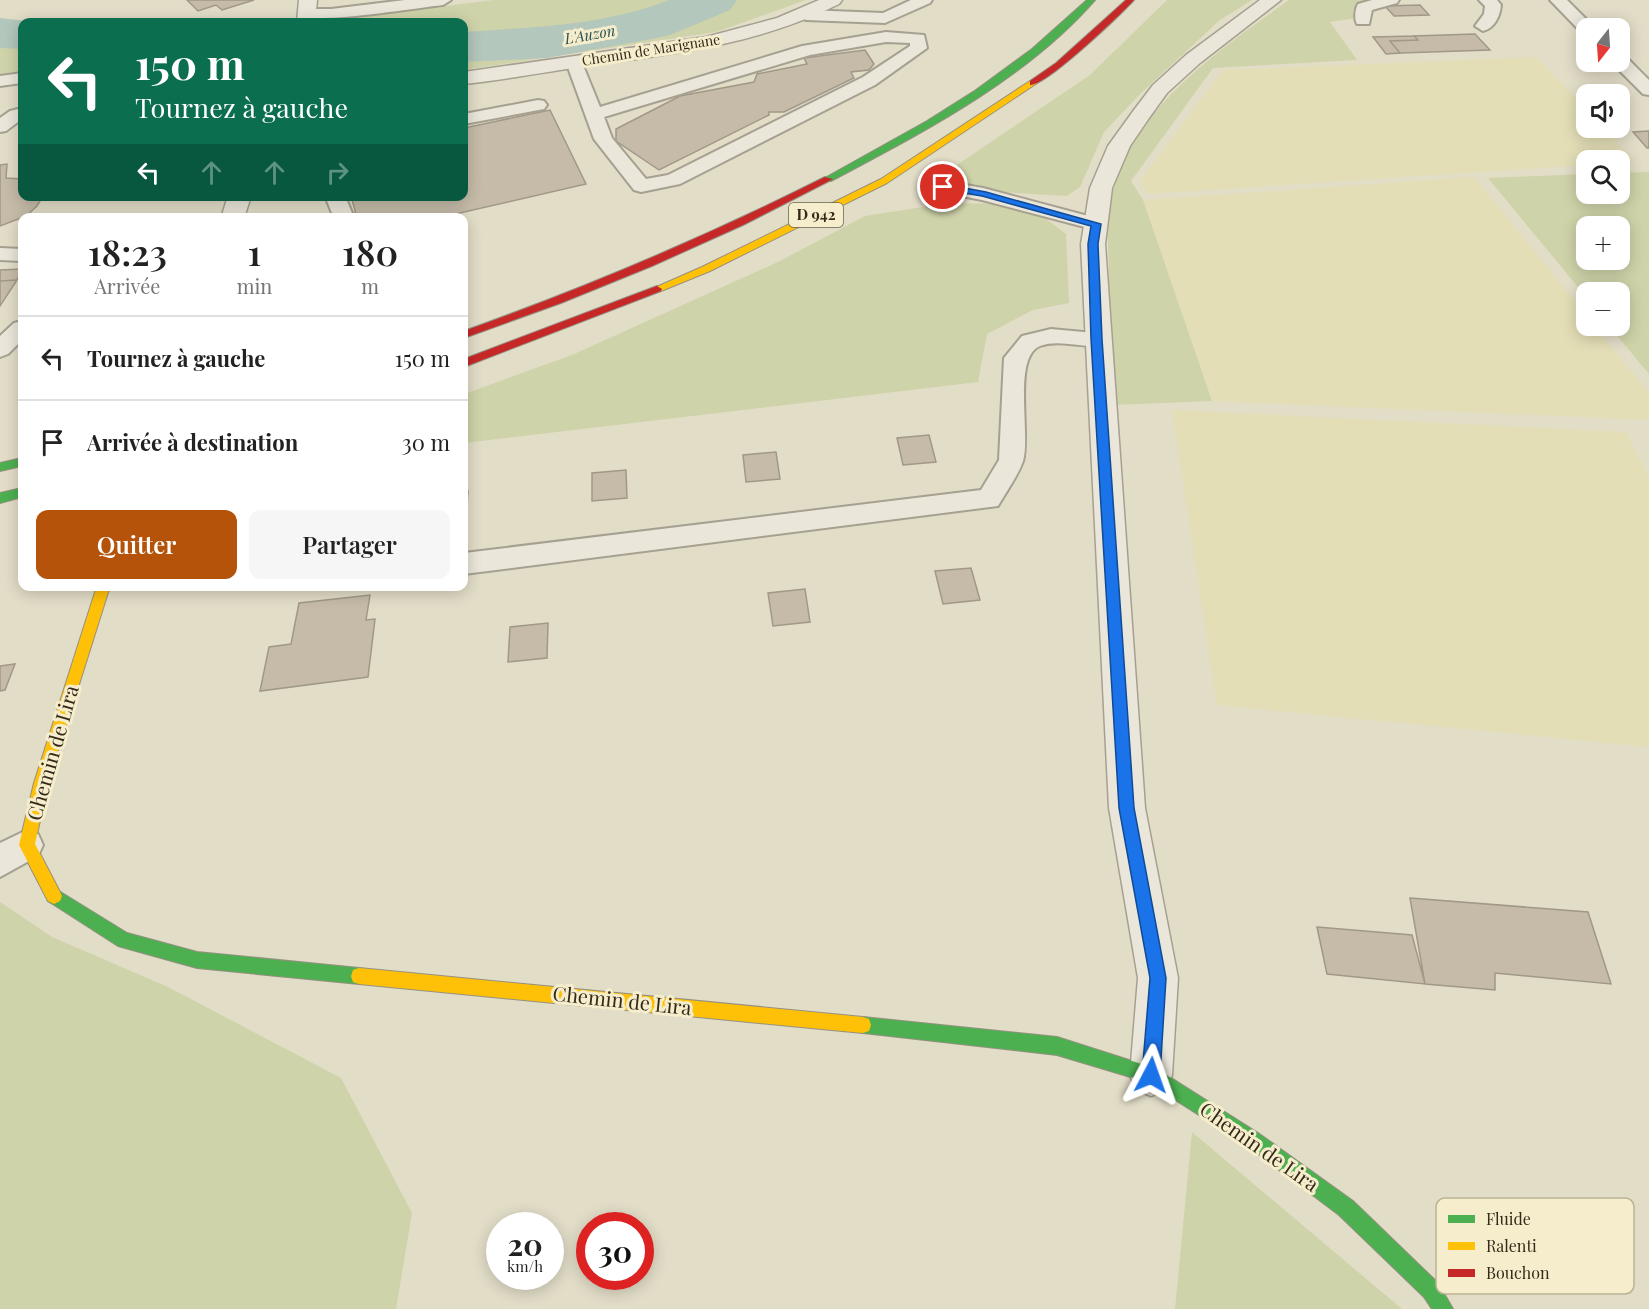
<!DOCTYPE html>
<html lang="fr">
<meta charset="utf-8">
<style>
:root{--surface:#fff;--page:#f6f6f6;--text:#222;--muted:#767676;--line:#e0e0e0;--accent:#b45309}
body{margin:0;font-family:"Playfair Display",serif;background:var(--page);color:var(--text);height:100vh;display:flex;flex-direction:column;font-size:22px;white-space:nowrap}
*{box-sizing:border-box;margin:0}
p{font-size:20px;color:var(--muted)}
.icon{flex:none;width:33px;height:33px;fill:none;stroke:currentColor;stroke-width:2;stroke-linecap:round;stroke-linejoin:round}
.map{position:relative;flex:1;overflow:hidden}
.side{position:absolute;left:18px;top:213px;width:450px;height:378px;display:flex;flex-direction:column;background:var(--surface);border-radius:12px;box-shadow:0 3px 15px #0003}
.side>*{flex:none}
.banner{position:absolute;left:18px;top:18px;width:450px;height:183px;border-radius:12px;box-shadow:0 3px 15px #0003;background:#0b6e4f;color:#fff;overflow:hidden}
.needle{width:39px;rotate:197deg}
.tools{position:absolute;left:1576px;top:18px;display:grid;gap:12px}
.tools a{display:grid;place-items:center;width:54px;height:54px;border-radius:12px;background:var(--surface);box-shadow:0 3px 15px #0003;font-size:30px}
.speed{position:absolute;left:486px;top:1212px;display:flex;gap:12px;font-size:30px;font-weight:700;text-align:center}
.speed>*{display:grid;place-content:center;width:78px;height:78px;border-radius:50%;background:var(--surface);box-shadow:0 3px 15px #0003;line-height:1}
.speed small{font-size:15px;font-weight:400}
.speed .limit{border:9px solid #d22;background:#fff;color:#111}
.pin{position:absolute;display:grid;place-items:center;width:51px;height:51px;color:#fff;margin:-26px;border:3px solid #fff;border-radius:50%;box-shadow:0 2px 6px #0007}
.me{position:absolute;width:66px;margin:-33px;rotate:4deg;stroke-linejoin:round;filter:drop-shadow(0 0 4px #0008)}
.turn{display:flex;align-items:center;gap:21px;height:126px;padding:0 18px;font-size:27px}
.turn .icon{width:78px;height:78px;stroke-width:2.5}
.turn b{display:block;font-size:42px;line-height:51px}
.lanes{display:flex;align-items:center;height:57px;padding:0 18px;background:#0003;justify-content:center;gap:30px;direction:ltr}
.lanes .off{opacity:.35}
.eta{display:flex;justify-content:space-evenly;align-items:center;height:102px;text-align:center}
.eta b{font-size:36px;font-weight:600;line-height:42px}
.action{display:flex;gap:12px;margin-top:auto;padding:12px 18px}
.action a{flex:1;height:69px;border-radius:12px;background:var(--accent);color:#fff;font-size:24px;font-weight:600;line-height:69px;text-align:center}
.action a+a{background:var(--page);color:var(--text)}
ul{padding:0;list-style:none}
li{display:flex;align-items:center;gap:18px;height:84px;padding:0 18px;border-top:2px solid var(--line)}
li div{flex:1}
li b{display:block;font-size:22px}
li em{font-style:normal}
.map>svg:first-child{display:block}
.farmland{fill:#e3deb6}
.green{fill:#cfd3a9;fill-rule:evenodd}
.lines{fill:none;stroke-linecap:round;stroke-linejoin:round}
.river{fill:#b4c7bc;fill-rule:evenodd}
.building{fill:#c5bba8;stroke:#a19887;stroke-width:1.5}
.lane-casing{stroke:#a6a091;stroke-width:4}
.street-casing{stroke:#a6a091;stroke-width:3}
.fast-casing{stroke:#969081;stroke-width:2}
.slow-casing{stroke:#969081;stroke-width:2}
.jam-casing{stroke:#969081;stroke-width:2}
.lane{fill:#eae6d9;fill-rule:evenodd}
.street{fill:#eae6d9;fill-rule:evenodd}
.fast{fill:#4caf50;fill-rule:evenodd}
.slow{fill:#ffc107;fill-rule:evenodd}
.jam{fill:#c62828;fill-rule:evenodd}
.route{fill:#1a73e8;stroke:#114b97;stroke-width:1.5}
.labels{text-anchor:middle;stroke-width:6;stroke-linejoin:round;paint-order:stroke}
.far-street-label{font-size:14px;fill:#34291a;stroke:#f5edcb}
.far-water-label{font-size:15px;font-style:italic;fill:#295354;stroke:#f5edcb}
.shield{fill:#f5edcb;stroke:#6e644f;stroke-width:1.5}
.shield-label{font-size:15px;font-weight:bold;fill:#34291a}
.near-street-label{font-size:20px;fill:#34291a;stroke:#f5edcb}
.key{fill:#f5edcb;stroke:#bbb296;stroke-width:1.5}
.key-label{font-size:16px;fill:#34291a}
</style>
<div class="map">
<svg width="1649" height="1309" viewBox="0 0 1649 1309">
<rect width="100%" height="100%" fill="#e2ddc7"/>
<path class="farmland" d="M1536,57L1587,110V128H1603L1636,162L1587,160V165L1148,194L1140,181L1223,70Z
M1474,177L1587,316V326H1594L1649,393V420L1212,401L1143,200Z
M1172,410L1626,432L1649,478V747L1217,705Z"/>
<path class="green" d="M494,0H806L716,32L464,70V22H330L331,20Z
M1167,0H1252L1220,20L1140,94L1104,132L1080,187L1067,196L999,192L964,184L942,175L1090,75Z
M1289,0H1382L1370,4V16L1330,22L1357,60L1213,68L1131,181L1143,200L1212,401L1112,405C1111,364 1110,323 1109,282C1109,258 1106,232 1110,208C1125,112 1216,53 1289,0Z
M0,37L22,38V71L0,74Z
M1649,172V374L1609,326H1620V292H1587V298L1488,178L1587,174V194H1620V173ZM1620,226V260H1587V226Z
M949,203L1004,204L1041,215L1066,234L1069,303L1033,310L987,334L978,382L464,443V394L572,355L780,261L865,216Z
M0,902L52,937L168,987L341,1078L412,1213L396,1309H0Z
M1192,1132L1402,1309H1175Z"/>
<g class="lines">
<path class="river" d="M669,0H737L730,10L670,35L652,39L547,58L464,62V32C534,27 602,26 669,0Z
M0,18L36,22H22V49L0,48Z"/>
</g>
<path class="building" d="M187,0H254L222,10L216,5L198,11Z
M1420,5L1429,15L1394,16L1385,6Z
M1475,34L1490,50L1400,53L1390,41L1418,40L1414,36Z
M1414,36L1418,40L1390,41L1400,53L1386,54L1373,37Z
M865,50L874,64L869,70L851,72L854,78L784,112H769V115L659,170L616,141V129L680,96L754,82L757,74L807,64L804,58Z
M550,110L586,184L438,218H357L351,196H464V128Z
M1649,131V148H1647L1633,132Z
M7,164L6,178L22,179V196H43L37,206L26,216L0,226V165Z
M22,269L17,280L0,281V270Z
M17,280L0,306V281Z
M929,435L936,462L903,465L897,438Z
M776,452L780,479L746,482L743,455Z
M626,470L627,498L592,501V473Z
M464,491H468L466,519H464Z
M971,568L980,600L943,604L935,571Z
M805,589L810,622L773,626L768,593Z
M370,595L366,620L375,619L368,677L260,691L269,647L291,644L299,603Z
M548,623L547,658L508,662L510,627Z
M15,664L5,690L0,691V666Z
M1410,898L1588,912L1611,984L1495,973V990L1425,984Z
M1317,927L1412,935L1425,984L1327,974Z"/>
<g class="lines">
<defs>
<path id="lane" d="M405,0H451L443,5C422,7 310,26 300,14L308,9H331Z
M911,0H932L930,3L885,23L806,20L798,15L806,10L883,13Z
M1372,0H1399L1397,3L1372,10L1369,24H1357C1354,19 1355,9 1358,4Z
M1479,0H1497L1501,5C1500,16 1495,28 1483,31L1475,26L1484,14L1485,6Z
M1550,0H1567L1595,28H1587V34L1581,32Z
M886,32L924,35L927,48L875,85L680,184L641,192L634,190L594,139L566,62L568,58H580L600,107L802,46ZM886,42L910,43V46L863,77L668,175L646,179L612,138L604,117L810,55Z
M1620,56L1626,57L1649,80V95L1643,94L1614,65L1612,62H1620Z
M22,73V83L0,86V76Z
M538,100L544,101L547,105L544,109L464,124V114Z
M22,108V119L6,131L0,132V118L10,111Z
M943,181L983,188L1103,220L1106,224L1103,228L1096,230L982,200L936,191L933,187L936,183Z
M325,196H345L354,218H334Z
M0,248L22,249V261L0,260Z
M22,321V340L8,354L0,357V336L14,323Z
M1051,329L1105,334L1108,339L1105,344C1084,350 1061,338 1040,346C1012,357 1031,436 1023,461C1018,476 1006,492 998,506L464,574V553L981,490L999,460L1004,358L1022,336Z
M27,830L38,834L43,845L38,856L0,877V843Z"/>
<path id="street" d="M299,0H317L315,22H297Z
M819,0H842L839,4C760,44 674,54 586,66C545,72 504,80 464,84V72L706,37L777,18Z
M1260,0H1281L1200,63L1167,93L1149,118L1130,146L1112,188L1105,244L1145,808L1178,978L1172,1075L1166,1090L1151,1096L1136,1090L1130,1075L1138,978L1109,808L1081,244L1090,188L1108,146L1134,110L1153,85L1186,55Z
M228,196H251L244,218H221Z"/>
<path id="fast" d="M1087,0H1095C1025,80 923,132 831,181L823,179L927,121L976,90L1032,49Z
M22,458V466L0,471V463Z
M22,488V497L0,503V493Z
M54,888L127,933L197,952L359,968L365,970L367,976L365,982L359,984L197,968L118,946L48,901L46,896L48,891Z
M863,1017L1057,1037L1157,1069L1258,1133L1353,1201L1438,1283L1453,1309H1432L1424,1297L1339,1215L1246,1145L1147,1082L1057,1055L863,1033L857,1031L855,1025L857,1019Z"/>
<path id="slow" d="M1030,81L1037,83L887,183L710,271L661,291H653L652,289L702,267L881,179Z
M97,586H110L48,783L35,844L62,896L60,901L54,904L48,901L19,845L34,783Z
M359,968L863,1017L869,1019L871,1025L869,1031L863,1033L359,984L353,982L351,976L353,970Z"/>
<path id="jam" d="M1126,0H1134C1120,15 1046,86 1030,85V81L1056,63Z
M825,177L833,179L743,225L652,266L561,303L464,338V331C587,287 708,236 825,177Z
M657,286L662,289L661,291L464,367V359Z"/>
</defs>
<use href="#lane" class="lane-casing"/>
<use href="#street" class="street-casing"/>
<use href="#fast" class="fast-casing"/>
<use href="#slow" class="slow-casing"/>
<use href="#jam" class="jam-casing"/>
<use href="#lane" class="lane"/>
<use href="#street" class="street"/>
<use href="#fast" class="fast"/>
<use href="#slow" class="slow"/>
<use href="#jam" class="jam"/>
</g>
<path class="route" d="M943,184L986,192L1101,224L1098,244L1102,339L1134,808L1166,978L1160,1075L1157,1081L1151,1084L1145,1081L1142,1075L1150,978L1119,808L1091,339L1088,244L1091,226L982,196L940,189L938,187Z"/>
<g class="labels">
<g class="far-street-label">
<text transform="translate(651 50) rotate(-9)" y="5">Chemin de Marignane</text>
</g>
<g class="far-water-label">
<text transform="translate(590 35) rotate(-10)" y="5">L'Auzon</text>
</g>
<rect class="shield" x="789" y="203" width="54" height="24" rx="4.5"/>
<g class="shield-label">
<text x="816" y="220">D 942</text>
</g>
<g class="near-street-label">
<text transform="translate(53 753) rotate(-74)" y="7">Chemin de Lira</text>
<text transform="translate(622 1001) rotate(6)" y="7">Chemin de Lira</text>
<text transform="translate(1259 1147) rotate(35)" y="7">Chemin de Lira</text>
</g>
</g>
<rect x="1436" y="1198" width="198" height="96" rx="9" class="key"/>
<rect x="1448" y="1215" width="27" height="8" fill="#4caf50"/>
<rect x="1448" y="1242" width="27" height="8" fill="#ffc107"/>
<rect x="1448" y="1269" width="27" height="8" fill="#c62828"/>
<g class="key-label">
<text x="1486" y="1225">Fluide</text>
<text x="1486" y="1252">Ralenti</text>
<text x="1486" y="1279">Bouchon</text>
</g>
</svg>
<div class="tools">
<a><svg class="needle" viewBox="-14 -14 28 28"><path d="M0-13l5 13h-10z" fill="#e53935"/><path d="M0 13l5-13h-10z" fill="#767676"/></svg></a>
<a><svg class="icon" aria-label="sound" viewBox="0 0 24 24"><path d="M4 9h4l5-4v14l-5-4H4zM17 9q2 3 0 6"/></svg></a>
<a><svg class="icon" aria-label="search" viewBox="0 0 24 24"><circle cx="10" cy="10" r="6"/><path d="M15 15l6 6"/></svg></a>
<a>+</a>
<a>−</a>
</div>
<div class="speed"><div>20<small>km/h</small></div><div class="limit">30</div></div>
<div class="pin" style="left:943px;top:187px;background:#d93025"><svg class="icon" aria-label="arrive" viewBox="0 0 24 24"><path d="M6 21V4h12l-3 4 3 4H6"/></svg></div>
<svg class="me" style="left:1151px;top:1075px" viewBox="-20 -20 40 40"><path d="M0-17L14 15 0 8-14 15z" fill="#1a73e8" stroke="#fff" stroke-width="4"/></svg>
<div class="banner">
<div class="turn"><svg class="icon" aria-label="left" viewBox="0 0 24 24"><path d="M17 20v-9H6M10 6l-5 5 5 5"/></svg><div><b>150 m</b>Tournez à gauche</div></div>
<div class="lanes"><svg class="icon" aria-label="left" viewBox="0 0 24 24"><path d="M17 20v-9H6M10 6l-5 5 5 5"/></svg><svg class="icon off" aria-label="ahead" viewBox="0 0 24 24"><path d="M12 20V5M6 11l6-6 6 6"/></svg><svg class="icon off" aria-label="ahead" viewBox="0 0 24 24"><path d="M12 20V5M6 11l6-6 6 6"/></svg><svg class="icon off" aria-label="right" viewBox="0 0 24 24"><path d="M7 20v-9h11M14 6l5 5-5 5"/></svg></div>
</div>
<section class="side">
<div class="eta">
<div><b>18:23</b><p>Arrivée</p></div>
<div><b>1</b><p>min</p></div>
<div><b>180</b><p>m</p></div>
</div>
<ul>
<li><svg class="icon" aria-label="left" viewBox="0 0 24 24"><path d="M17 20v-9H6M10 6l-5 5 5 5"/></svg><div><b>Tournez à gauche</b></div><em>150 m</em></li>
<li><svg class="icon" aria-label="arrive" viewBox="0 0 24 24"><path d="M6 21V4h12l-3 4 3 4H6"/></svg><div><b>Arrivée à destination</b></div><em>30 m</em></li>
</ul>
<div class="action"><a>Quitter</a><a>Partager</a></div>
</section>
</div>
